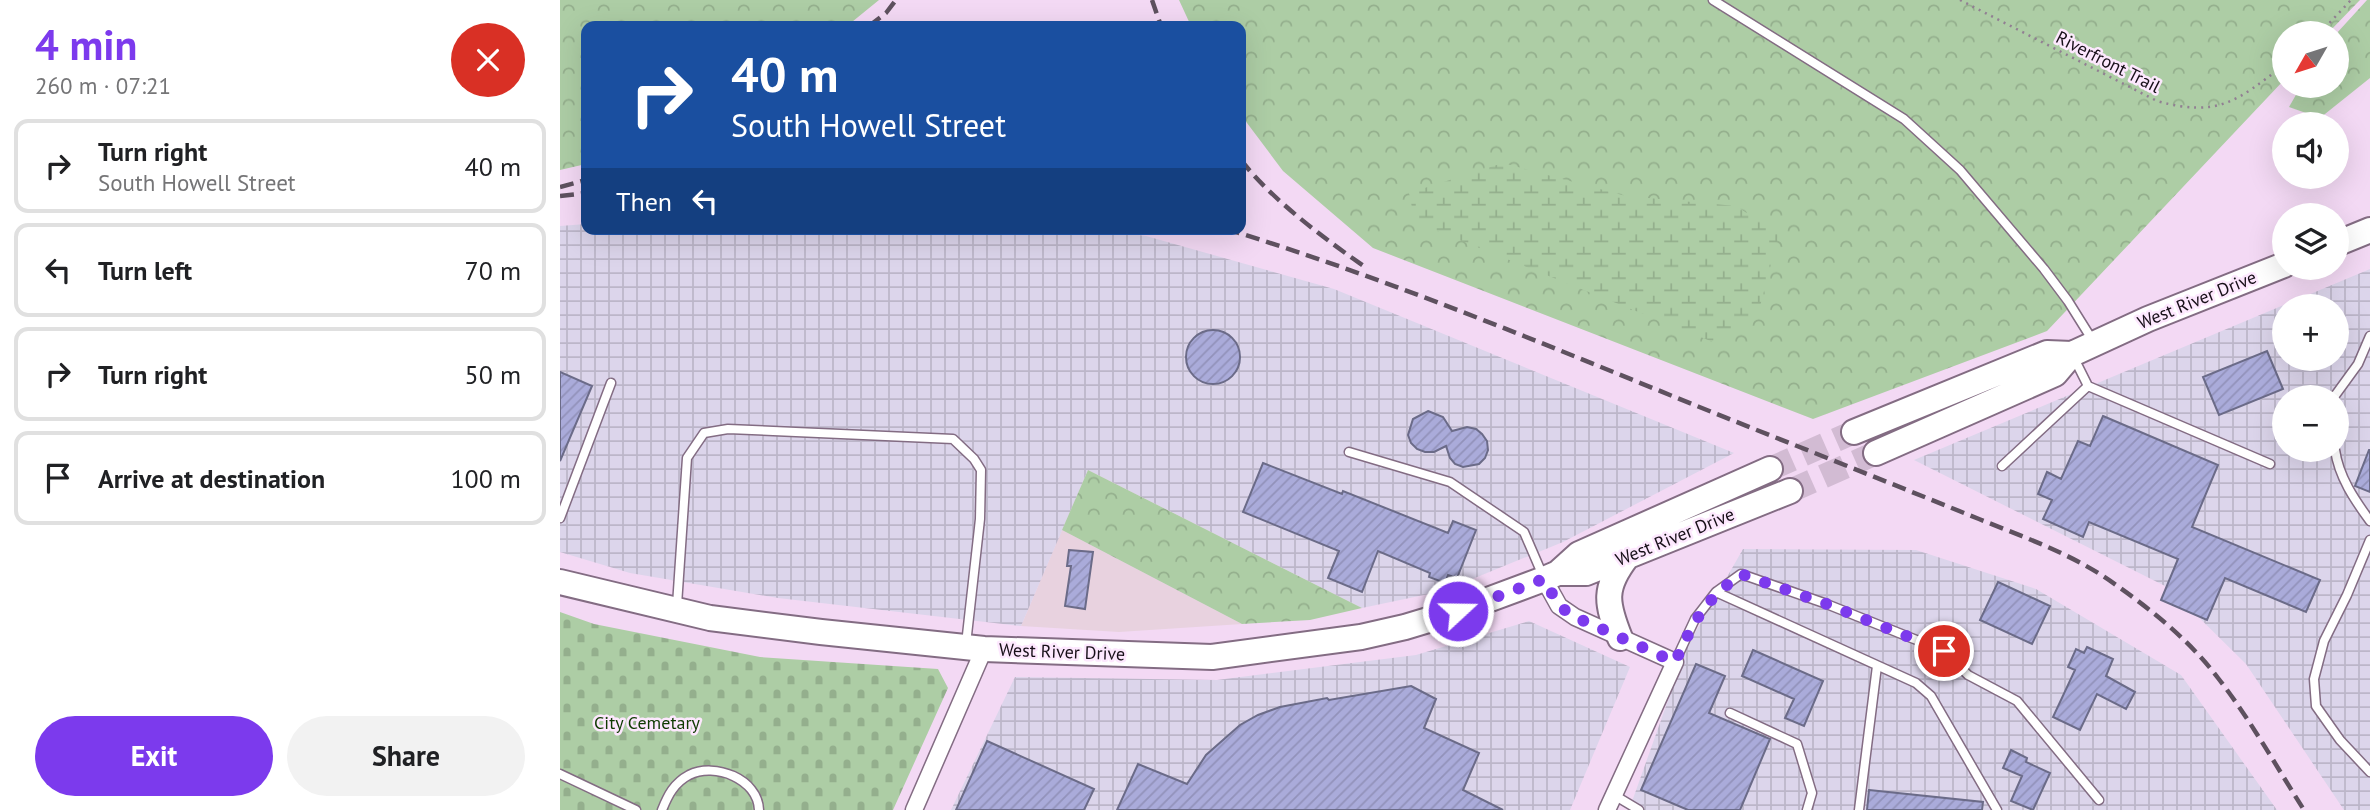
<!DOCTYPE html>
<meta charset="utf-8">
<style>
:root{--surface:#fff;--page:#f2f2f2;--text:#202124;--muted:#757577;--line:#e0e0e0;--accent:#7c3aed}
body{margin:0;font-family:"PT Sans",sans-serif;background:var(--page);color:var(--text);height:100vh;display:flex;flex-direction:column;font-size:26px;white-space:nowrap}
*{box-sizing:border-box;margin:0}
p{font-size:23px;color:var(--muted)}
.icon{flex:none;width:38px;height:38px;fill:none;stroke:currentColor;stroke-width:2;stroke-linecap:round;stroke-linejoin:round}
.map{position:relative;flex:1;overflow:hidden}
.details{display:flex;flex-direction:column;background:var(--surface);width:560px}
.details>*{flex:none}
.guide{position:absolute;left:21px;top:21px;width:665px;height:214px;border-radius:14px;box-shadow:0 7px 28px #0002;background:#1a4fa0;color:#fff;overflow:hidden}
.needle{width:46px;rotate:231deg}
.buttons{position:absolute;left:1712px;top:21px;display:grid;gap:14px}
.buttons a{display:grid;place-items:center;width:77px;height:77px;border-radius:50%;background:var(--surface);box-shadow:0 7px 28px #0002;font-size:35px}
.pin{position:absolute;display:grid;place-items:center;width:60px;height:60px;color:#fff;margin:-30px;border:4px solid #fff;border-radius:50%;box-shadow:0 2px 7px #0007}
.me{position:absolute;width:77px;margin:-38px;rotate:69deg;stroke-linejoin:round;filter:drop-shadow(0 0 5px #0008)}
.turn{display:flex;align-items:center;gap:24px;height:147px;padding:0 35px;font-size:32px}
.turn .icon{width:91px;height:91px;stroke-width:2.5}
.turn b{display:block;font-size:49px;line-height:60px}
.then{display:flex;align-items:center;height:66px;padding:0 35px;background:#0003;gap:14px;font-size:26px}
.round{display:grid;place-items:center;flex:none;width:74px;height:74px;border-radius:37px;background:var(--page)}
.head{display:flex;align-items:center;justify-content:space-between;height:119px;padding:0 35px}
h1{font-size:42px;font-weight:700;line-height:52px;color:var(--accent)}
.cta{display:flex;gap:14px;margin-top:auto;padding:14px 35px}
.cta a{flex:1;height:80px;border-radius:42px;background:var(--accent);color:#fff;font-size:28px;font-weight:700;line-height:80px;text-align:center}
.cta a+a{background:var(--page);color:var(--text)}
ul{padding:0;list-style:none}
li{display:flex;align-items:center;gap:21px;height:94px;margin:0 14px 10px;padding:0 21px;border:4px solid var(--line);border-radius:14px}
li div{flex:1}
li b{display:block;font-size:26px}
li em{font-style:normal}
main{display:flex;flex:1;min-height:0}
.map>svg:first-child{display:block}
.commercial{fill:#e8d2df}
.industrial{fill:url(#industrial-grid);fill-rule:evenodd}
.forest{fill:url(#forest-crowns)}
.wetland{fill:url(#wetland-marsh)}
.cemetery{fill:url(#cemetery-stones)}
.building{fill:url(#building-hatch);stroke:#6b6b88;stroke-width:2}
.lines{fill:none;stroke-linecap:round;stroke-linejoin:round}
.primary-tunnel{stroke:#d2bbd3;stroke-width:24;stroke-dasharray:24 12;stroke-linecap:butt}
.service-casing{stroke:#836c83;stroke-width:11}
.minor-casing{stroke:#836c83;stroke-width:19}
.primary-casing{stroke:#836c83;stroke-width:28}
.path{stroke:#917f92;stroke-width:2.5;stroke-dasharray:2 5;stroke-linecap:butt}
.service{stroke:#fff;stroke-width:8}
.minor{stroke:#fff;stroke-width:16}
.primary{stroke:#fff;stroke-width:24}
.rail{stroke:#5e515f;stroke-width:4.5;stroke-dasharray:14 7;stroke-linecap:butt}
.route{stroke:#7c3aed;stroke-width:12;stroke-dasharray:0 21.6}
.labels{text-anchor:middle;stroke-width:5;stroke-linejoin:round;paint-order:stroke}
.street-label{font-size:18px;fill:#170f18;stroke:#fde8fe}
.park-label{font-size:18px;fill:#0e3a00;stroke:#fde8fe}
</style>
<main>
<section class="details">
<div class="head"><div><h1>4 min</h1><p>260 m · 07:21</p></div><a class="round" style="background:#d93025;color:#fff"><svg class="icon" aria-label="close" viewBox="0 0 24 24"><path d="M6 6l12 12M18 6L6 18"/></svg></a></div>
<ul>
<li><svg class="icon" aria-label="right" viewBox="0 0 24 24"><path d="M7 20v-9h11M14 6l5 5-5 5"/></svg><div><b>Turn right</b><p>South Howell Street</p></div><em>40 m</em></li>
<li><svg class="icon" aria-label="left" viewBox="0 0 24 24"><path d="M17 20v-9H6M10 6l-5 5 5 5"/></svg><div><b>Turn left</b></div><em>70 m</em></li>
<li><svg class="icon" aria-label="right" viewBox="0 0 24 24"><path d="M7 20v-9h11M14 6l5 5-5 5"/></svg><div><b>Turn right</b></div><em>50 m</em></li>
<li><svg class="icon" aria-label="arrive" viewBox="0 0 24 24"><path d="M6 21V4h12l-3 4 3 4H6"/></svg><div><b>Arrive at destination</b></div><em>100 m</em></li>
</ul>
<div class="cta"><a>Exit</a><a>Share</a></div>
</section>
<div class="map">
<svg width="1810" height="810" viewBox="0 0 1810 810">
<defs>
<pattern id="industrial-grid" width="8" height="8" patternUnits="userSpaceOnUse" patternTransform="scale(1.75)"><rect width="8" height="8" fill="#dcd5eb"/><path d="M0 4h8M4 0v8" fill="none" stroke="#bcb6c9"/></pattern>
<pattern id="forest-crowns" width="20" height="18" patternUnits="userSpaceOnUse" patternTransform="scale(1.75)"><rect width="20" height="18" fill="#adcda5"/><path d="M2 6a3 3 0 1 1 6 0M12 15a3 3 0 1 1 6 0" fill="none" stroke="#94af8d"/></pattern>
<pattern id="wetland-marsh" width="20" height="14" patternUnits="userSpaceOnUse" patternTransform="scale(1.75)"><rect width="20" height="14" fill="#adcda5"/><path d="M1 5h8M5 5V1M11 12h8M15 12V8" fill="none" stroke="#94af8d"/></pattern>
<pattern id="cemetery-stones" width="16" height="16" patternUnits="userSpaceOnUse" patternTransform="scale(1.75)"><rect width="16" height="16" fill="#adcda5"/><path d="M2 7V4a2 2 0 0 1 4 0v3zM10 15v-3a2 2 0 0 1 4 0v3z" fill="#94af8d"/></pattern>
<pattern id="building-hatch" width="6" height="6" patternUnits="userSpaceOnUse" patternTransform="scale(1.75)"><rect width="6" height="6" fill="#aaabda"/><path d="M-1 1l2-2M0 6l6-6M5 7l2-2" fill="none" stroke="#9292ba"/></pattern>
</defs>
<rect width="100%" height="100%" fill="#f3d9f4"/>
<path class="commercial" d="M502,530L682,624L559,632L461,626Z"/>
<path class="industrial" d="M26,224V229H534L586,236L774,289L1174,453L1003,542L883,591L802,608L528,470L461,626L218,598L70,573L0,552V226Z
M1810,269V810H1784L1686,664L1609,588L1354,460ZM1724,306H1776V359H1724ZM1724,397H1776V450H1724Z
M1183,549L1356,550L1476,589L1621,675L1717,810H1069L1127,647Z
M969,621L1070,667L1010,810H391L455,677L657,680L856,655Z"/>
<path class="forest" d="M0,0H319L287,26H26V164L0,170Z
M619,0H1800L1768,33H1724V80L1487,331L1253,419L813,248L723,171L681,115V26H631Z
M1807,0H1810V78L1760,118L1729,107L1741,86H1776V34Z
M528,470L802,608L750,620L682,624L502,530Z"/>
<path class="wetland" d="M943,163L1066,196L1176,206L1219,234L1198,314L1153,342L855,222L849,193Z"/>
<path class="cemetery" d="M0,612L34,624L200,657L378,669L388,688L333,810H0Z"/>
<path class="building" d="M626 357a27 27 0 1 1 54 0a27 27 0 1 1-54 0Z
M1707,351L1723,389L1659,415L1643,377Z
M0,372L32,386L0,461Z
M868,411L883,417L892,431L907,427L916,429L922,434L927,441L928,450L925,458L919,464L903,467L895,464L890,458L886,446L874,452H865L857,449L851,443L848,435L853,419Z
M1543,416L1658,465L1632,527L1760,580L1746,612L1665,578L1647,620L1601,600L1618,559L1529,522L1523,537L1483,519L1492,500L1478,494L1487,472L1501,479L1518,441L1530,446Z
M1809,450H1810V492L1795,486Z
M703,463L782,494L783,491L888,533L893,521L916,530L897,578L888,575L885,583L869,577L870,573L818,551L802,592L768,578L779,551L683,512Z
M509,550L533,552L525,609L505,606L511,566H507Z
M1438,582L1490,606L1472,644L1420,620Z
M1527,647L1553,659L1546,676L1575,692L1566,709L1537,694L1520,730L1493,717L1515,670L1508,667L1516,649L1524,653Z
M1193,650L1263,681L1244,726L1225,718L1234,699L1182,676Z
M1136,664L1165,676L1149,713L1210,739L1180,810H1128L1081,790Z
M851,686L876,699L864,728L919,753L903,790L943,810H557L578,764L627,784L646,755L680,725L698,715L720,707L767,698L769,700Z
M427,741L534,789L524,810H396Z
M1451,750L1467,758L1466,762L1490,773L1473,810L1451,801L1462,776L1443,768Z
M1309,790L1423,802L1422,810H1307Z"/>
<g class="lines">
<path class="primary-tunnel" d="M1210,469L1294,432
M1230,491L1316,453"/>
<defs>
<path id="service" d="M1153,0L1344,119L1400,170L1484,269L1508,301L1533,341
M1513,356L1528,386L1710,464
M1774,397L1798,364L1810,336
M1775,450C1779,477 1794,499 1810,521
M789,452L890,482L964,532L983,576
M1442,466L1528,386
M0,518L51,383
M1810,540L1787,595L1764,641L1754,679L1756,706L1780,740L1810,772
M1156,592L1181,574L1264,603L1384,651L1408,675L1457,701L1539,800
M117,605L127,458L144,433L168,429L393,439L414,459L421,470L420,519L406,644
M1115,662L1135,619L1156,592L1356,683L1371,696L1437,810
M1170,713L1237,744L1252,793L1247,810
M0,774L76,810
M1054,795L1079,810
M102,810C108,795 114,783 129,775C155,762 198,779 199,810
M1299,810L1317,666"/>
<path id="minor" d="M984,579L999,606L1015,617L1115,662L1047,810
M354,810L424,649"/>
<path id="primary" d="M1776,244L1810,230
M1294,432L1487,353L1512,354L1588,319L1724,265
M1316,453L1495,374L1512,354
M998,573H1026L1230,491
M0,582L150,618L261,632L424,649L652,657L801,637L845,627L898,611L984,579L998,573L1019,554L1210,469
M1060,638C1046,603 1043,588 1067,557"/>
</defs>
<use href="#service" class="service-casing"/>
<use href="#minor" class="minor-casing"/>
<use href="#primary" class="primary-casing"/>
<path class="path" d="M1400,0L1597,101C1658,118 1677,101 1724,65
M1760,33L1791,0"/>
<use href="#service" class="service"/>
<use href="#minor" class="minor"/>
<use href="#primary" class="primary"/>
<path class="rail" d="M592,0L601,26
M309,26L326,13L336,0
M681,160C712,200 766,240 808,269
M0,187L26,180
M0,196L26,193
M666,229C859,288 1044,370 1232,444C1295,469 1357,494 1419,519C1466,538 1515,555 1556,585C1593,611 1630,641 1658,678C1690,719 1716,766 1744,810"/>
</g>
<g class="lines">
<path class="route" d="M898,611L984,579L999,606L1015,617L1115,662C1135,620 1142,603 1181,574L1264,603L1384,651"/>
</g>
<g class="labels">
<g class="street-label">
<text transform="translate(1548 62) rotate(27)" y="6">Riverfront Trail</text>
<text transform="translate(1637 300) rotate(-22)" y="6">West River Drive</text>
<text transform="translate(1115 537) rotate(-22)" y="6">West River Drive</text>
<text transform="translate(502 652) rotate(2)" y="6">West River Drive</text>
</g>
<g class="park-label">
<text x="87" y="729">City Cemetary</text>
</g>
</g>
</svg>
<div class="buttons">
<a><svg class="needle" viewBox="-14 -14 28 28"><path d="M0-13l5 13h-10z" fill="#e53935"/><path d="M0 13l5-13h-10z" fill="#757577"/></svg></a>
<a><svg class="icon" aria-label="sound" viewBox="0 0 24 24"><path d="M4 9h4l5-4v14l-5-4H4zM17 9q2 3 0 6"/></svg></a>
<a><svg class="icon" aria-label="layers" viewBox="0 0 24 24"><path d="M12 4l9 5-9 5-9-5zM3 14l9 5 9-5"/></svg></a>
<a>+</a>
<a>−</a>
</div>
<div class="pin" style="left:1384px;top:651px;background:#d93025"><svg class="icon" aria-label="arrive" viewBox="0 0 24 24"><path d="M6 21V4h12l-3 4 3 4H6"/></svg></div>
<svg class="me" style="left:898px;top:611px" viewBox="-20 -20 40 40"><circle r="17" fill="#7c3aed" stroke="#fff" stroke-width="3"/><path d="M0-11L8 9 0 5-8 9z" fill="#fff"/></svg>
<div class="guide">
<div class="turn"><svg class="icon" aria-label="right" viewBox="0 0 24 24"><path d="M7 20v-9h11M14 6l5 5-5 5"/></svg><div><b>40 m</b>South Howell Street</div></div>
<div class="then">Then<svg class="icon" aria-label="left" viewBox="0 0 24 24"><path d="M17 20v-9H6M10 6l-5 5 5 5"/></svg></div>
</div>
</div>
</main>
